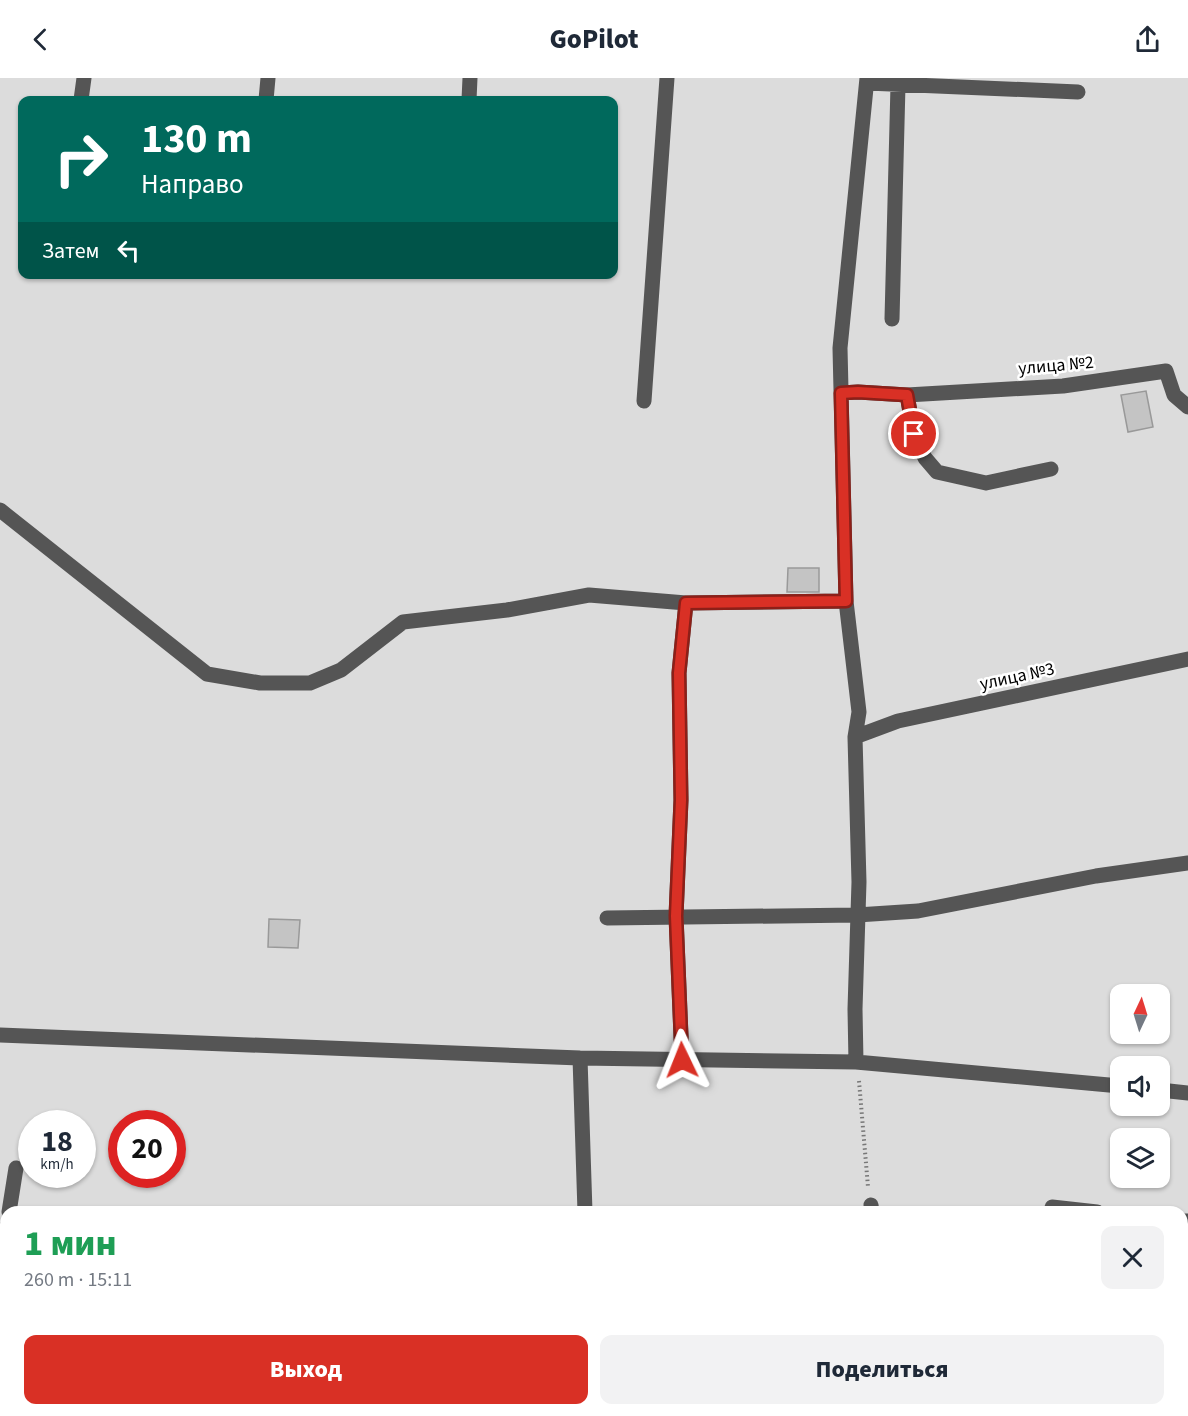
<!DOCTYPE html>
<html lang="ru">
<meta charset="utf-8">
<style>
:root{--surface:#fff;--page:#f2f2f3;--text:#1f2937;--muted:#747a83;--accent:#d93025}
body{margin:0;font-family:"Source Sans 3",sans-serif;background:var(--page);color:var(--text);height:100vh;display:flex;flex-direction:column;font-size:22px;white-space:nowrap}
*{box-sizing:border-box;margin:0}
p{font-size:20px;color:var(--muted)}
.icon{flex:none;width:33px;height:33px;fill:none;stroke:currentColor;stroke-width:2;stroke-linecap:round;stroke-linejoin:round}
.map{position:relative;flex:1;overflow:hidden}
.sheet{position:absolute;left:0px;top:1128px;width:1188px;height:210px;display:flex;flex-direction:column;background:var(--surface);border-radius:18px 18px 0 0;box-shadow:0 2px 4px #0004}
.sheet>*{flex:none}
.top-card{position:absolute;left:18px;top:18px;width:600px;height:183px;border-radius:12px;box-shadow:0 2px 4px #0004;background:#00695c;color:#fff;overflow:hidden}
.needle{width:39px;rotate:4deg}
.controls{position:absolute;left:1110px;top:906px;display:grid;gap:12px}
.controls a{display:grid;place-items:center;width:60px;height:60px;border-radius:12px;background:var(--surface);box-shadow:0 2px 4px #0004;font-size:30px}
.speed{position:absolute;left:18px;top:1032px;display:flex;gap:12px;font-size:30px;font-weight:700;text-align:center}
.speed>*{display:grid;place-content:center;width:78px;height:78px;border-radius:50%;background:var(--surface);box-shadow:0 2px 4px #0004;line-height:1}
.speed small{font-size:15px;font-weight:400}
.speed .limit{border:9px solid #d22;background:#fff;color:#111}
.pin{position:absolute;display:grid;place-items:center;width:51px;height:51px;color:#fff;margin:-26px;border:3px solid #fff;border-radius:50%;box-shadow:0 2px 6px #0007}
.me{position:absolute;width:66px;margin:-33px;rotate:358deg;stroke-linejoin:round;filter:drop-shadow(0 0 4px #0008)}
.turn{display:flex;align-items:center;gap:21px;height:126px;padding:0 24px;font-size:27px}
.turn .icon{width:78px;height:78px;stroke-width:2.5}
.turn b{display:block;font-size:42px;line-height:51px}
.then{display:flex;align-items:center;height:57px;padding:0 24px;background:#0003;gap:12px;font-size:22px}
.round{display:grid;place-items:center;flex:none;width:63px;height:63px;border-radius:12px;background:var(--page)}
.headline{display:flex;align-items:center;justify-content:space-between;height:102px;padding:0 24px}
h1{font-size:36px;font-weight:800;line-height:45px;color:#1e9e55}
.action{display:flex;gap:12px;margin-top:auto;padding:12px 24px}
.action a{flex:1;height:69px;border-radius:12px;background:var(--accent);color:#fff;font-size:24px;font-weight:800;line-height:69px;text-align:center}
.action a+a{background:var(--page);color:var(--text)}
header{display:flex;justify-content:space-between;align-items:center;height:78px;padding:0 24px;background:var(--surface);font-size:27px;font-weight:800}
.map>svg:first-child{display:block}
.green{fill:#dcdcdc;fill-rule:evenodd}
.building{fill:#c4c4c4;stroke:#999;stroke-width:1.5}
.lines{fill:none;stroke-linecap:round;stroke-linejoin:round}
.path{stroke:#777;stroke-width:4;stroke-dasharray:1.5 3;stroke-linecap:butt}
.minor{stroke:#555;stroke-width:15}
.route-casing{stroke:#8d1f18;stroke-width:15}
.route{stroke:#d93025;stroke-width:10}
.labels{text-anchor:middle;stroke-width:5;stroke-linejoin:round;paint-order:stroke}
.street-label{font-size:18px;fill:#000;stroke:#fff}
</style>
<header><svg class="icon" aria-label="back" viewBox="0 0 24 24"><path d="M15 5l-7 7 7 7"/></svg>GoPilot<svg class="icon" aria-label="share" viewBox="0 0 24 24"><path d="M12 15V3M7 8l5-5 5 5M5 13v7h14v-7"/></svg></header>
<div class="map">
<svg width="1188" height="1338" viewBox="0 0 1188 1338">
<rect width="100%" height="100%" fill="#fff"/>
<path class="green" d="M0,0H1188V1338H0ZM22,22H614V196H22ZM1120,916H1160V956H1120ZM1120,988H1160V1028H1120ZM32,1046H82V1096H32ZM122,1046H172V1096H122ZM1120,1060H1160V1100H1120ZM6,1134H1182V1332H6Z"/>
<path class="building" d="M1146,313L1153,349L1128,354L1121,317Z
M788,490H819V514H787Z
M269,841L300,842L298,870L268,869Z"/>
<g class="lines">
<path class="path" d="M859,1003L868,1109"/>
<path class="minor" d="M867,5L1078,14
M81,22L84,0
M266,22L268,0
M469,22L470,0
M892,241L898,7
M841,315L858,314L907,317L1063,308L1166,293L1174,317L1188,329
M907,317L914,356L925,380L937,394L986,405L1051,391
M644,323L667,0
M0,432L207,596L260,605H310L341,592L403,544L507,532L589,517L686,525L846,523
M855,659L898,643L1188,581
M607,840L857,837L918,833L1096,798L1188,785
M0,957L580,980L856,984L1120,1008
M580,980L585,1134
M682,982L676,838L681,722L679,595L686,525
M856,984L855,931L859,804L855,659L859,634L846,523L840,270L867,0
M1160,1012L1188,1015
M871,1127L872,1134
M1052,1129L1097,1134
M9,1134L16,1090
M1182,1143H1188
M0,1152L6,1153
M0,1229L6,1223
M592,1332V1338
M850,1332V1338
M970,1338L979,1332"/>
</g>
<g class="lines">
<defs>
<path id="route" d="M682,982L676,838L681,722L679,595L686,525L846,523L841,315L858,314L907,317L914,356"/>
</defs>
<use href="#route" class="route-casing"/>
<use href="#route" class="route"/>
</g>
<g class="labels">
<g class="street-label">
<text transform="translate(1056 287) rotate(-5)" y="6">улица №2</text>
<text transform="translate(1017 598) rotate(-12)" y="6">улица №3</text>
</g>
</g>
</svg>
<div class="controls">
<a><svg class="needle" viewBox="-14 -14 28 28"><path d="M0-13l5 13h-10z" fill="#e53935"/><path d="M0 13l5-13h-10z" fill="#747a83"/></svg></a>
<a><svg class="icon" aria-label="sound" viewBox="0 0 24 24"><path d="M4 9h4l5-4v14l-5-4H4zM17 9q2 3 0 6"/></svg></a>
<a><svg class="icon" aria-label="layers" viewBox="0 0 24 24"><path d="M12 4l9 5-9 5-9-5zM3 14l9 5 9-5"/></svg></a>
</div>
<div class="speed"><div>18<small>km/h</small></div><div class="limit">20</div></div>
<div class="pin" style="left:914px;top:356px;background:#d93025"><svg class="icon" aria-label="arrive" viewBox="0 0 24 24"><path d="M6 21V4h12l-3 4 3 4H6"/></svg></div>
<svg class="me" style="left:682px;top:982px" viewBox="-20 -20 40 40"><path d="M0-17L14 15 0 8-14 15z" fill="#d93025" stroke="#fff" stroke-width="4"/></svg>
<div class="top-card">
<div class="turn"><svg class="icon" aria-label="right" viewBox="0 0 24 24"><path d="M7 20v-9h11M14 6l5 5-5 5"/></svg><div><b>130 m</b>Направо</div></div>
<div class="then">Затем<svg class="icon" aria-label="left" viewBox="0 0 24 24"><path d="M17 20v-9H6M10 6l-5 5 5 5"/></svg></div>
</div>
<section class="sheet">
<div class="headline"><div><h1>1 мин</h1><p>260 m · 15:11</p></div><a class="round"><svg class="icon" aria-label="close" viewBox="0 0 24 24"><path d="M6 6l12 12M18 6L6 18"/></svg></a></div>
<div class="action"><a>Выход</a><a>Поделиться</a></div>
</section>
</div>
